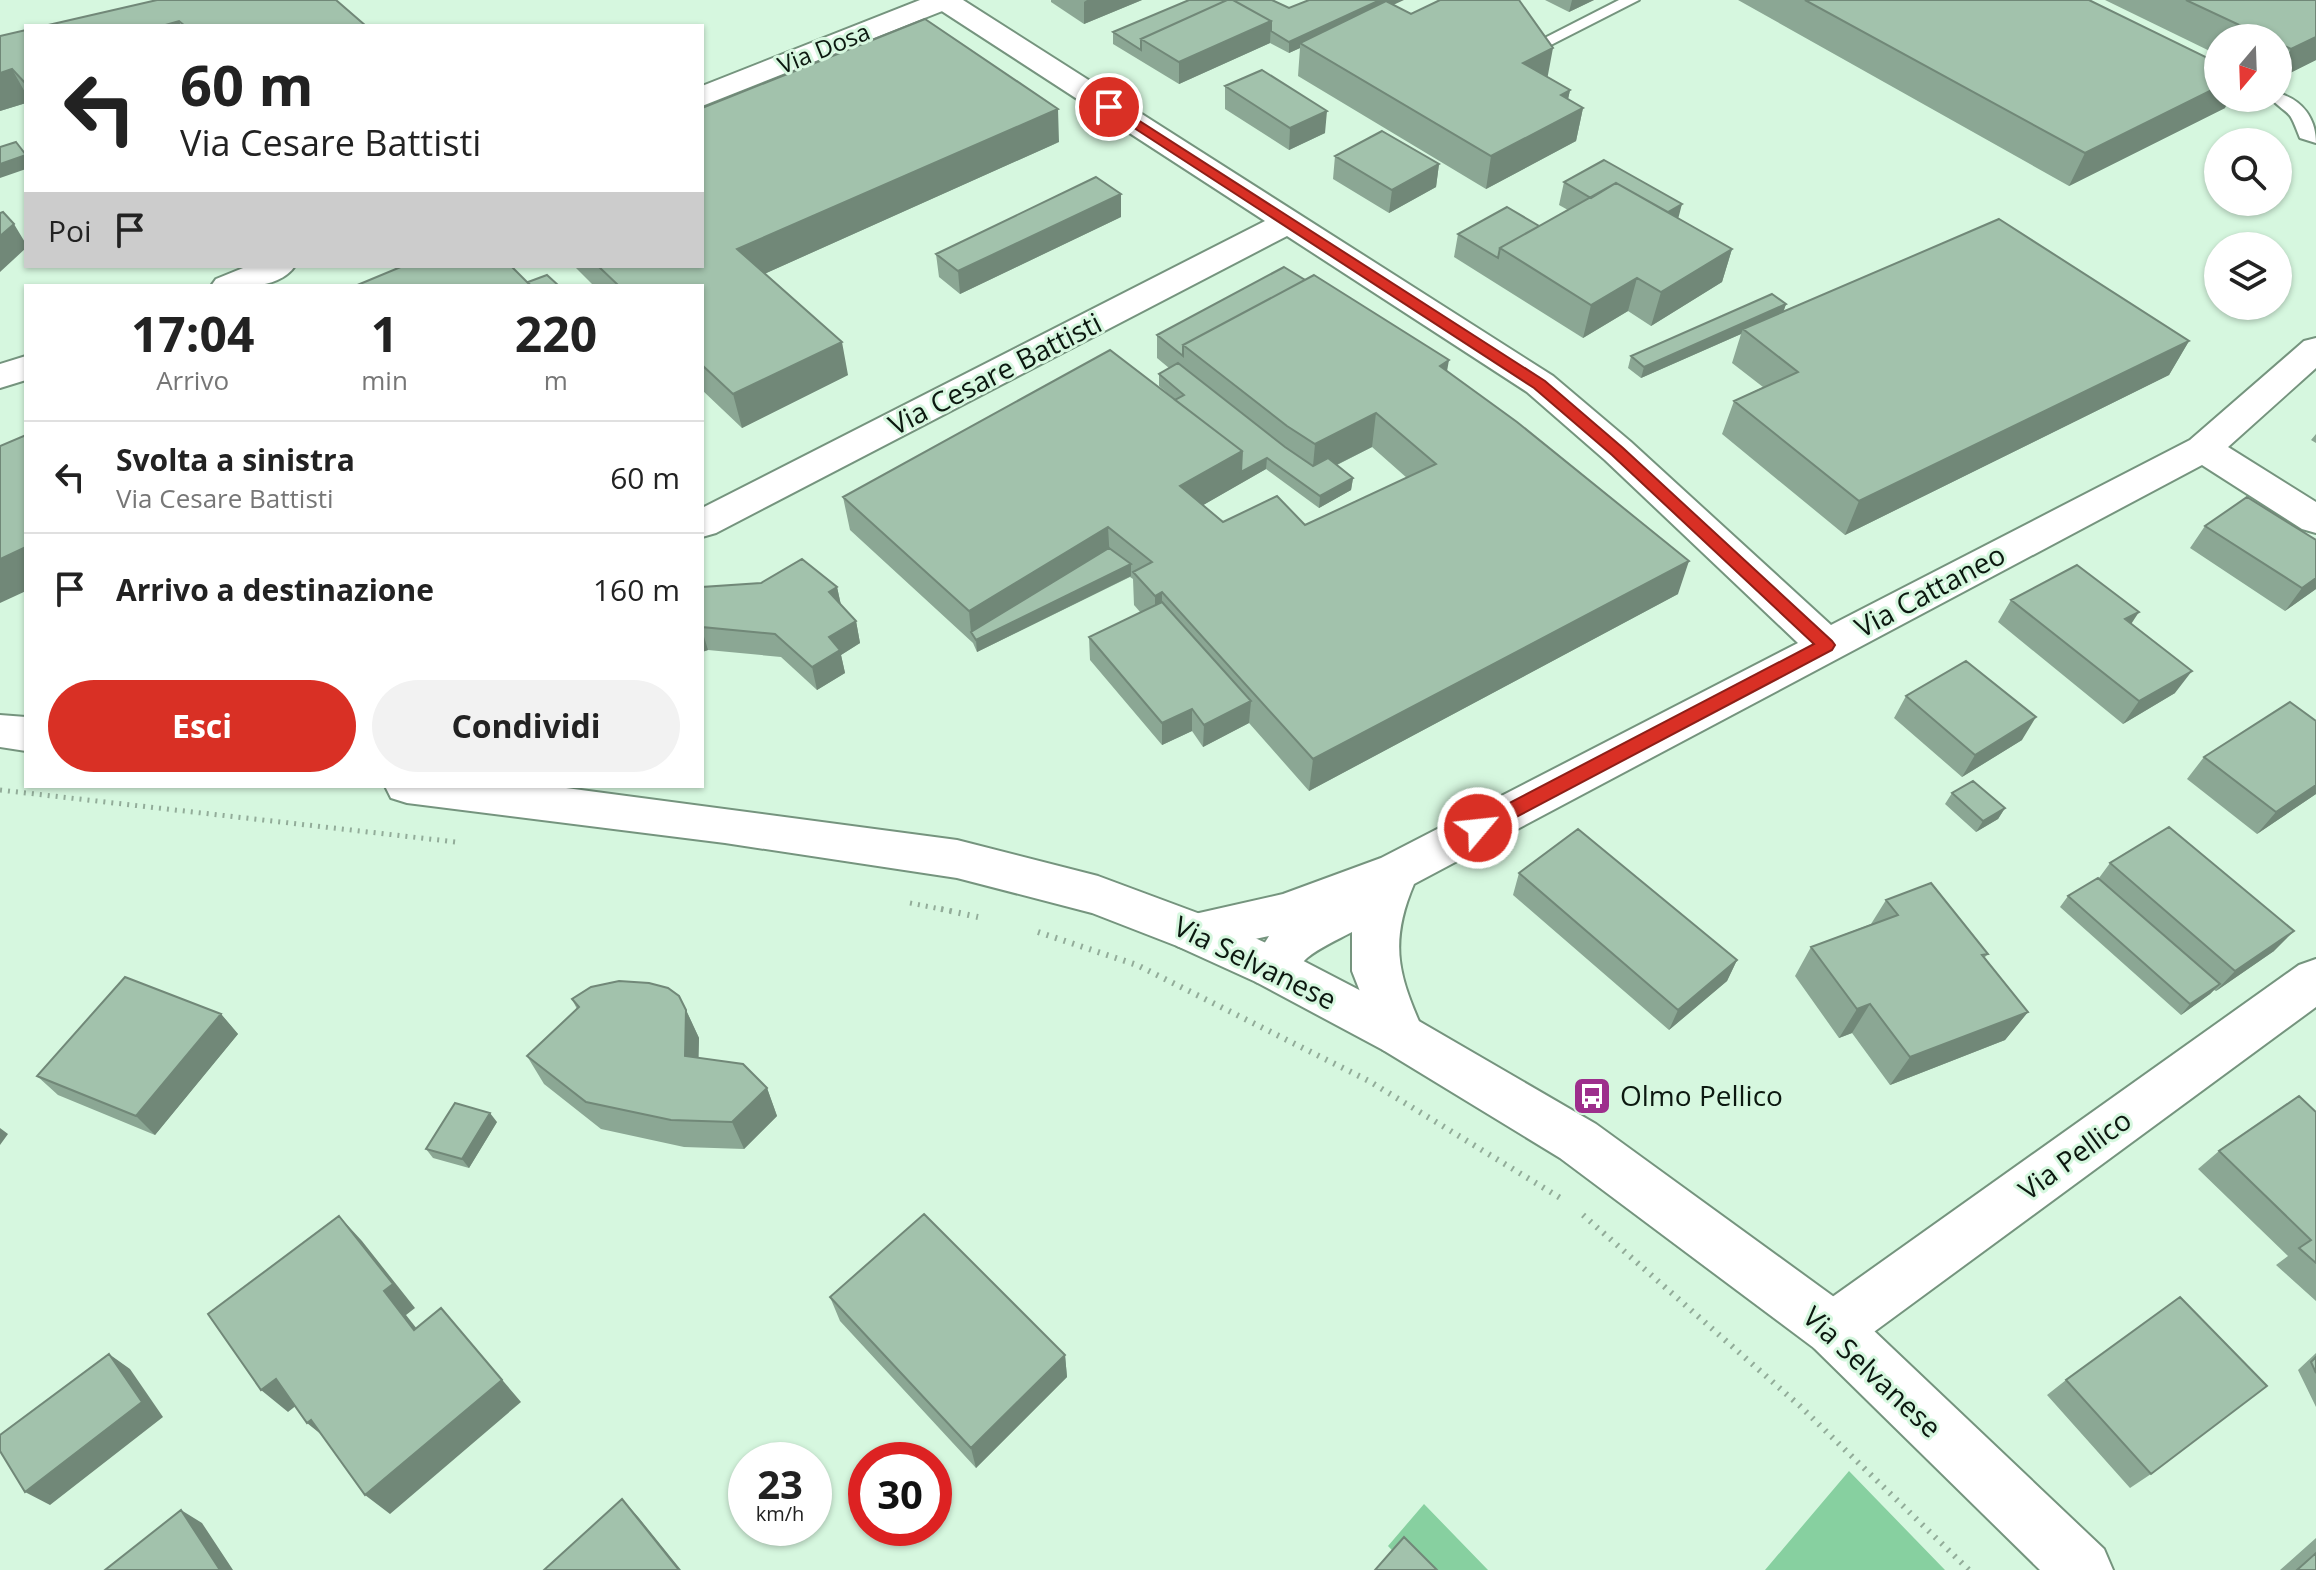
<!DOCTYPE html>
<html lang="it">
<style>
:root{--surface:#fff;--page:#f2f2f2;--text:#222;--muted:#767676;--line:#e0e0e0;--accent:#d93025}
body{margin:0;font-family:"Open Sans",sans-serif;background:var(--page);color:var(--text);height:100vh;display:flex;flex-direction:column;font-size:30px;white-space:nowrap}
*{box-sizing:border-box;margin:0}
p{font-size:26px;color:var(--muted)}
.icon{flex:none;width:44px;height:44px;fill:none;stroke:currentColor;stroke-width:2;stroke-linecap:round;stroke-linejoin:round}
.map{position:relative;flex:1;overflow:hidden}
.sheet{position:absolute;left:24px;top:284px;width:680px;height:504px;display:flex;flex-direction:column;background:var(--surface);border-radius:0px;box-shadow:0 2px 6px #0004}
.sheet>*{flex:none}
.hud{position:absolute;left:24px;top:24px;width:680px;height:244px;border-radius:0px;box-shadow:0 2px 6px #0004;background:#fff;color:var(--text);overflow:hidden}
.needle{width:52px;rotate:199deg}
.tools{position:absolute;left:2204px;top:24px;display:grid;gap:16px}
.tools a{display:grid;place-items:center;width:88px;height:88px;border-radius:50%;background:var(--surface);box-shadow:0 2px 6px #0004;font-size:40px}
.speed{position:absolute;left:728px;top:1442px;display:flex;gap:16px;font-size:40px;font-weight:700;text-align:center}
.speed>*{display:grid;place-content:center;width:104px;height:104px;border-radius:50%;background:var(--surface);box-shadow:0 2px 6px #0004;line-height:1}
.speed small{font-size:20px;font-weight:400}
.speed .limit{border:12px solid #d22;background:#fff;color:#111}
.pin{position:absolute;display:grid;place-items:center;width:68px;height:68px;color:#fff;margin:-34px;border:4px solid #fff;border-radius:50%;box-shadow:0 2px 8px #0007}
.me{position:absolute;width:88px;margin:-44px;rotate:62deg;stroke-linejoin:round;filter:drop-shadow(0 0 6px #0008)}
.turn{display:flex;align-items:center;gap:28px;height:168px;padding:0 24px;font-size:36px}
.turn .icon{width:104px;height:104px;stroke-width:2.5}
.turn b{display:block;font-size:56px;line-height:68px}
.then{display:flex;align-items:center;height:76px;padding:0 24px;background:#0003;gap:16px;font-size:30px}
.eta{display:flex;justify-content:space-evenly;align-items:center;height:136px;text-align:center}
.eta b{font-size:48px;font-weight:700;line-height:56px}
.cta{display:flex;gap:16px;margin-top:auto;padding:16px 24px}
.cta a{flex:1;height:92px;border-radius:48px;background:var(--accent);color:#fff;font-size:32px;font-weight:700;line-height:92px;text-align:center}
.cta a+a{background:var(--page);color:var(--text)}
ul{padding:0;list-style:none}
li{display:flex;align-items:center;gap:24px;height:112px;padding:0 24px;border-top:2px solid var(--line)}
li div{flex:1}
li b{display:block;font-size:30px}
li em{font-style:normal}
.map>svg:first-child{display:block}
.green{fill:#87d0a0}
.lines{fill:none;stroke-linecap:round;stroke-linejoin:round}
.service-casing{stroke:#75947e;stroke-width:4}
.minor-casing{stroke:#75947e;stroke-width:4}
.tertiary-casing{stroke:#75947e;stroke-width:4}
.path-far1{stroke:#92ac99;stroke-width:5;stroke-dasharray:2 6;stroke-linecap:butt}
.path{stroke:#92ac99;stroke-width:6;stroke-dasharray:2 7;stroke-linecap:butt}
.service{fill:#fff;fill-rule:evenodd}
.minor{fill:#fff;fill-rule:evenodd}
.tertiary{fill:#fff;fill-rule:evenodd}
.wall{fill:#8ba794;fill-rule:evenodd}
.shaded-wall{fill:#718878}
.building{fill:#a2c2ac;stroke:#718878;stroke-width:2}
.route{fill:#d93025;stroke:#8d1f18;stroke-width:2}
.labels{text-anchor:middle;stroke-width:6;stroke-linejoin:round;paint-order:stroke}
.far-street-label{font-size:24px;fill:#0c1810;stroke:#d6f7df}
.street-label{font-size:28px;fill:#0c1810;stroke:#d6f7df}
.poi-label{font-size:28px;fill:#0c1810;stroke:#d6f7df;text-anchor:start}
</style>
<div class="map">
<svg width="2316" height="1570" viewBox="0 0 2316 1570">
<rect width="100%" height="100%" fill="#d6f7df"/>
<path class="green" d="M1849,1471L1945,1570H1765Z
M1424,1504L1488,1570H1411L1388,1546Z"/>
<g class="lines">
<defs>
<path id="service" d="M1619,0H1639L1541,50H1529L1527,47Z
M2278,93C2303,100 2316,119 2316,143L2300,138C2288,107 2292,119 2270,98H2278Z"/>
<path id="minor" d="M930,0H963L1553,376L1631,442L1831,625L2190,440L2304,341L2316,338V368L2228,447L2316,502V533L2302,529L2202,465L1414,884C1388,945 1399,977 1425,1035L1417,1050L1400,1057L1383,1050L1352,971V932C1337,940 1319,948 1307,958C1286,977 1292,995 1256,982L1249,968L1269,936L1194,952L1177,946L1171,932L1177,918L1283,894L1381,858L1798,643L1605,460L1527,392L1287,236L716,533L702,537V508L1265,221L934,6Z
M2316,959V1007L1852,1348L1833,1356L1814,1348L1805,1329L1814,1310L2299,965Z"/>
<path id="tertiary" d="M920,0H959L955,6L702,106V86Z
M248,266H295C278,291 237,286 211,286L216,279Z
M26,356V380L0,388V364Z
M0,715L26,717V751L0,747Z
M385,786H551L957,840L1098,876L1211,918L1290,954L1417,1020L1596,1124L1852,1310L2104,1549L2113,1570H2040L1814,1348L1560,1158L1383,1050L1256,982L1177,946L1092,913L957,878L725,843L407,803L391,798Z"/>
</defs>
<use href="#service" class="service-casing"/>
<use href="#minor" class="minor-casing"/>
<use href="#tertiary" class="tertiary-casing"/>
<path class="path-far1" d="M0,790L456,842
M910,903L951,911"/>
<path class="path" d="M941,909L978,917
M1038,932L1137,965L1369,1081L1562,1199
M1583,1215L1800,1406L1969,1570"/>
<use href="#service" class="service"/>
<use href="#minor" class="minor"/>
<use href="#tertiary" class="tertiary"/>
</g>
<path class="wall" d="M1051,0H1142L1084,24L1051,2Z
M1545,0H1594L1569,12Z
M1738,0H2089L2225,108L2069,186Z
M2105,0H2316V60L2278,79V38H2218V55Z
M1393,5L1548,77L1570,90L1568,99L1583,108L1576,141L1486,189L1298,76L1300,48L1289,53L1270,43L1179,84L1113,44V32L1289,8Z
M26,30V103L0,111V36Z
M1225,86L1325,133L1289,150L1225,109Z
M1059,142L764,274L848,375L742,428L702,390V286H594L574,266H702Z
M1335,156L1439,164L1436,187L1389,213L1333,179Z
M1564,182L1678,218L1732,249L1722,282L1651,326L1628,311L1583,338L1454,257L1458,234L1539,226L1568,210L1559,205Z
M1121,217L960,294L939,277L936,254Z
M1786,304L1783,312L2189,341L2169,375L1845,535L1722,434L1734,401L1763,387L1732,363L1741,334L1641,378L1628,368L1631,356Z
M1157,335L1447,371L1678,594L1309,791L1249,723L1203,747L1192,731L1162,745L1090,660L1089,637L1141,613L1134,605L1133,579L1130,577L977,652L973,643L850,530L843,497L1171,396L1159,386V374L1169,368L1157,358ZM1372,447L1407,478L1305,525L1223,522L1203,505L1266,469L1319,508L1351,490L1353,478L1337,465Z
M2316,434V443L2311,440Z
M2205,526L2316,589L2285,611L2190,548Z
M702,587H837L841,605L856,621L860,643L841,655L845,673L817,690L781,657L708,650L702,652Z
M2011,600L2131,624L2175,693L2123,724L1998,622Z
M1906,696L2022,740L1962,777L1894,718Z
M2316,721V794L2257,834L2187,779L2204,757Z
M1952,793L2005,808L1998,819L1976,832L1945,804Z
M2110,863L2274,951L2216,991L2214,990L2210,994L2181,1015L2060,907L2068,896L2099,878Z
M1519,873L1737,960L1727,981L1669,1030L1513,895Z
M1886,900L1988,954L1984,958L2028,1012L2005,1040L1890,1085L1852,1033L1839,1038L1795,976L1811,947L1871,924Z
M572,999L686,1010L699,1038L698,1058L767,1088L777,1116L744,1149L684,1147L601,1129L544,1084L527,1056L577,1009Z
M221,1014L238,1034L155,1135L58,1095L37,1076Z
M2316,1112V1301L2276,1265L2288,1256L2198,1169L2219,1151Z
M497,1122L469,1168L433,1158L426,1149Z
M830,1297L1065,1355L1067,1377L976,1468L840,1321Z
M2316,1353V1407L2298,1370Z
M2066,1380L2151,1474L2130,1488L2047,1395Z
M2316,1538V1570H2280Z"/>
<path class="shaded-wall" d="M1087,0H1142L1084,24V2Z
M1380,0H1404L1304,46L1300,43V48L1289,53V42Z
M1572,0H1594L1569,12Z
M179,21L182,26H162Z
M1271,21L1270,43L1179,84V62Z
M2316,37V60L2278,79V73L2291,49Z
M1553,48L1547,80L1523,63Z
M12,69L26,94V103L0,111V73Z
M2218,87V98H2230L2225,108L2069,186L2085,153Z
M1570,90L1564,118L1583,108L1576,141L1486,189L1491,156L1561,95Z
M1058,109L1059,142L744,283L737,249Z
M1327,111L1325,133L1289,150L1290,128Z
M26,155V169L0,178V164Z
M1439,164L1436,187L1389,213L1392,190Z
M1121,194V217L960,294L958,271Z
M1682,204L1676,227L1657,218Z
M14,224L26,244V248L0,272V236Z
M1732,249L1722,282L1651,326L1661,292Z
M1637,278L1628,311L1583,338L1591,305Z
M1786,304L1782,316L1743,329L1741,334L1641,378L1644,367Z
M2189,341L2169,375L1845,535L1859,501Z
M842,342L848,375L742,428L733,394Z
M1449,360L1443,394L1440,366Z
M1376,413L1372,447L1312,477L1315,444Z
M1242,451L1267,458L1266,469L1179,519L1180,486Z
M1353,478L1351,490L1319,508L1320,496Z
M1108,527L1110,560L1131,564V576L977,652L976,640L971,632L969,611Z
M26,547V591L0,603V559Z
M1689,561L1678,594L1309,791L1313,759Z
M2316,578V589L2285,611L2302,588Z
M837,587L842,610L829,592Z
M1162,592V625L1155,628V596Z
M2139,612L2124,635L2125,619Z
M856,621L860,643L841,655L845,673L817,690L812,667L829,637Z
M702,630L708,650L702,652Z
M2192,671L2175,693L2123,724L2139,701Z
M1251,701L1249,723L1203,747L1204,725Z
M1192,709V731L1162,745V723Z
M2036,717L2022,740L1962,777L1975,755Z
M2316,785V794L2257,834L2276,812Z
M2005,808L1998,819L1976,832L1983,821Z
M2294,931L2274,951L2216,991L2235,971Z
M1737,960L1727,981L1669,1030L1678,1010Z
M2220,984L2210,994L2181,1015L2190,1004Z
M1870,1004L1852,1033L1839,1038L1857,1009Z
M686,1010L699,1038L698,1084L685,1056Z
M2028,1012L2005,1040L1890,1085L1910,1057Z
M221,1014L238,1034L155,1135L136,1116Z
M767,1088L777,1116L744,1149L732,1122Z
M490,1113L497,1122L469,1168L462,1159Z
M0,1128L8,1134L0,1145Z
M339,1216L362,1241L415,1308L406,1315L436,1353L414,1330L384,1291Z
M441,1308L521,1402L390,1514L365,1495Z
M109,1354L130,1369L163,1417L50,1505L25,1492Z
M1065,1355L1067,1377L976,1468L971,1448Z
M276,1379L302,1401L288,1412L261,1390Z
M311,1420L333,1444L307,1423Z
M622,1499L639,1518L681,1570H679Z
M181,1510L202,1523L233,1570H220Z"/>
<path class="building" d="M157,0H336L366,26H185L179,21L162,26H44Z
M1189,0H1227L1141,39V50L1113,32Z
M1227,0H1233L1271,21L1179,62L1141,39Z
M1233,0H1272L1289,8L1309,0H1380L1289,42L1271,31V21Z
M1440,0H1519L1553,48L1523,63L1570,90L1561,95L1583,108L1491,156L1300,43L1386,1L1411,14Z
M1805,0H2089L2218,63V87L2085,153Z
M2186,0H2316V37L2291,49L2278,43V38H2267Z
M925,19L1058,109L737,249L842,342L733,394L702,365V286H619L598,266H702V108Z
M26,30V84L12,69L0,73V36Z
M1262,70L1327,111L1290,128L1225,86Z
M1382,131L1439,164L1392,190L1335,156Z
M16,142L26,155L0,164V147Z
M1604,160L1682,204L1668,212L1616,183L1591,198L1564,182Z
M1096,177L1121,194L958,271L936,254Z
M1616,183L1732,249L1661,292L1637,278L1591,305L1500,248Z
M1507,207L1539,226L1500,248L1498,258L1458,234Z
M3,212L14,224L0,236V213Z
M1999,219L2189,341L1859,501L1734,401L1798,372L1743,329Z
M403,266H511L531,286H355Z
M1284,267L1305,280L1183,345V356L1157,335Z
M547,275L559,286H531L528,282Z
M1314,275L1449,360L1440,366L1517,422L1689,561L1313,759L1162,592L1155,596L1133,572L1152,562L1108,527L969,611L843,497L1110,350L1242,451L1180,486L1223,522L1277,496L1305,525L1436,464L1376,413L1315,444L1287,426L1183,345Z
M1772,294L1786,304L1644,367L1631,356Z
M1178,363L1285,447L1313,466L1328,458L1353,478L1320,496L1267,458L1241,472L1242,451L1175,400L1184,395L1159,374Z
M26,435V547L0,559V446Z
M2247,497L2316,540V578L2302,588L2205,526Z
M1109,548L1131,564L976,640L971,632Z
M802,559L837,587L829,592L856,621L829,637L840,650L812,667L775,634L702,627V587L761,583Z
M2077,565L2139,612L2125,619L2192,671L2139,701L2011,600Z
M1162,602L1251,701L1204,725L1192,709L1162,723L1089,637Z
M1966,661L2036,717L1975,755L1906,696Z
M2290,702L2316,721V785L2276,812L2204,757Z
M1973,781L2005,808L1983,821L1952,793Z
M2169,827L2294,931L2235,971L2110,863Z
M1578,829L1737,960L1678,1010L1519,873Z
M2098,878L2220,984L2190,1004L2068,896Z
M1931,883L1988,954L1982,955L2028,1012L1910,1057L1870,1004L1857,1009L1811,947L1898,915L1886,900Z
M125,977L221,1014L136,1116L37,1076Z
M619,981L649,983L668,988L679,996L686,1010L685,1056L743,1064L767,1088L732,1122L671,1120L586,1102L527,1056L579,1007L572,999L591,987Z
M2299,1096L2316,1112V1263L2299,1248L2311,1240L2219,1151Z
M455,1103L490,1113L462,1159L426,1149Z
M924,1214L1065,1355L971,1448L830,1297Z
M339,1216L393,1284L384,1291L414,1330L441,1308L502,1380L365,1495L311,1420L307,1423L276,1379L261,1390L208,1314Z
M2180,1297L2267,1386L2151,1474L2066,1380Z
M109,1354L142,1402L25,1492L0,1451V1435Z
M2316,1357V1373L2311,1362Z
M622,1499L679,1570H544Z
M181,1510L220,1570H105Z
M1404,1537L1437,1570H1375Z
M2316,1553V1570H2297Z"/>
<path class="route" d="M1105,104H1113L1545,381L1623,448L1832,641L1835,645L1832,650L1484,834H1471L1468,828L1471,823L1814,644L1612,455L1534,388L1105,109Z"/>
<defs>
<symbol id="bus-square" viewBox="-11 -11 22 22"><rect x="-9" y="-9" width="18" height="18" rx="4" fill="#9d2e8c" stroke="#d6f7df"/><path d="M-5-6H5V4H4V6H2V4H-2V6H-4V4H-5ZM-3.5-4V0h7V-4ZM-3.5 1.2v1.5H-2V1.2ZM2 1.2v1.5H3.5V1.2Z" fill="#fff"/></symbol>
</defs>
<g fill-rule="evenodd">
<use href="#bus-square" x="1570" y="1074" width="44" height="44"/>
</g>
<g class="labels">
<g class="far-street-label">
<text transform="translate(824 49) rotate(-22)" y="8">Via Dosa</text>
</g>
<g class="street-label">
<text transform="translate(995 374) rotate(-27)" y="10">Via Cesare Battisti</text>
<text transform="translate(1930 591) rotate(-28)" y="10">Via Cattaneo</text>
<text transform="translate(1255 963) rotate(26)" y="10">Via Selvanese</text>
<text transform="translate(2075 1155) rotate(-36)" y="10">Via Pellico</text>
<text transform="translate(1872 1372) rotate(43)" y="10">Via Selvanese</text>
</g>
<g class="poi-label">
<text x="1620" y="1106">Olmo Pellico</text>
</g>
</g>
</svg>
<div class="tools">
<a><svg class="needle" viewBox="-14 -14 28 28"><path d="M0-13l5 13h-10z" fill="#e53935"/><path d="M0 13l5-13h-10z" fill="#767676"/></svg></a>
<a><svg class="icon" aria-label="search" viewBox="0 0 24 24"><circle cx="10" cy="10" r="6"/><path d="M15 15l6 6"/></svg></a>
<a><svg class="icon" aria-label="layers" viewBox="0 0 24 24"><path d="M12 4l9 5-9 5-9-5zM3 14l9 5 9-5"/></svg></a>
</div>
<div class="speed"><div>23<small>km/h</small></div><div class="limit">30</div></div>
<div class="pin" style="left:1109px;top:107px;background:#d93025"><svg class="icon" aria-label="arrive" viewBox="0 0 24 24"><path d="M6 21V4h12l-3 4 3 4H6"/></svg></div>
<svg class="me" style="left:1478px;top:828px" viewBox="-20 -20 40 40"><circle r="17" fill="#d93025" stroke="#fff" stroke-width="3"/><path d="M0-11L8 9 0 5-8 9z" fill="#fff"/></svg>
<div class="hud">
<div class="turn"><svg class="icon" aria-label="left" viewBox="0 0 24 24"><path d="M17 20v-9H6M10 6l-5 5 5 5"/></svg><div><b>60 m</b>Via Cesare Battisti</div></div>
<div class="then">Poi<svg class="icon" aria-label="arrive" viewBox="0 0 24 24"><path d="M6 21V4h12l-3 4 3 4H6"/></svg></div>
</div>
<section class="sheet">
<div class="eta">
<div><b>17:04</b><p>Arrivo</p></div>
<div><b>1</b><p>min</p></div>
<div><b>220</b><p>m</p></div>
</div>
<ul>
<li><svg class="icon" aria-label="left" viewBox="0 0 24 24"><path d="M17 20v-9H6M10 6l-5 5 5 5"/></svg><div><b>Svolta a sinistra</b><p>Via Cesare Battisti</p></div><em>60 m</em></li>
<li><svg class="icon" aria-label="arrive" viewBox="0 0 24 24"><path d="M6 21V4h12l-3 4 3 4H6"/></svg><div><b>Arrivo a destinazione</b></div><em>160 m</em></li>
</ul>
<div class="cta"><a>Esci</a><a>Condividi</a></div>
</section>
</div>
